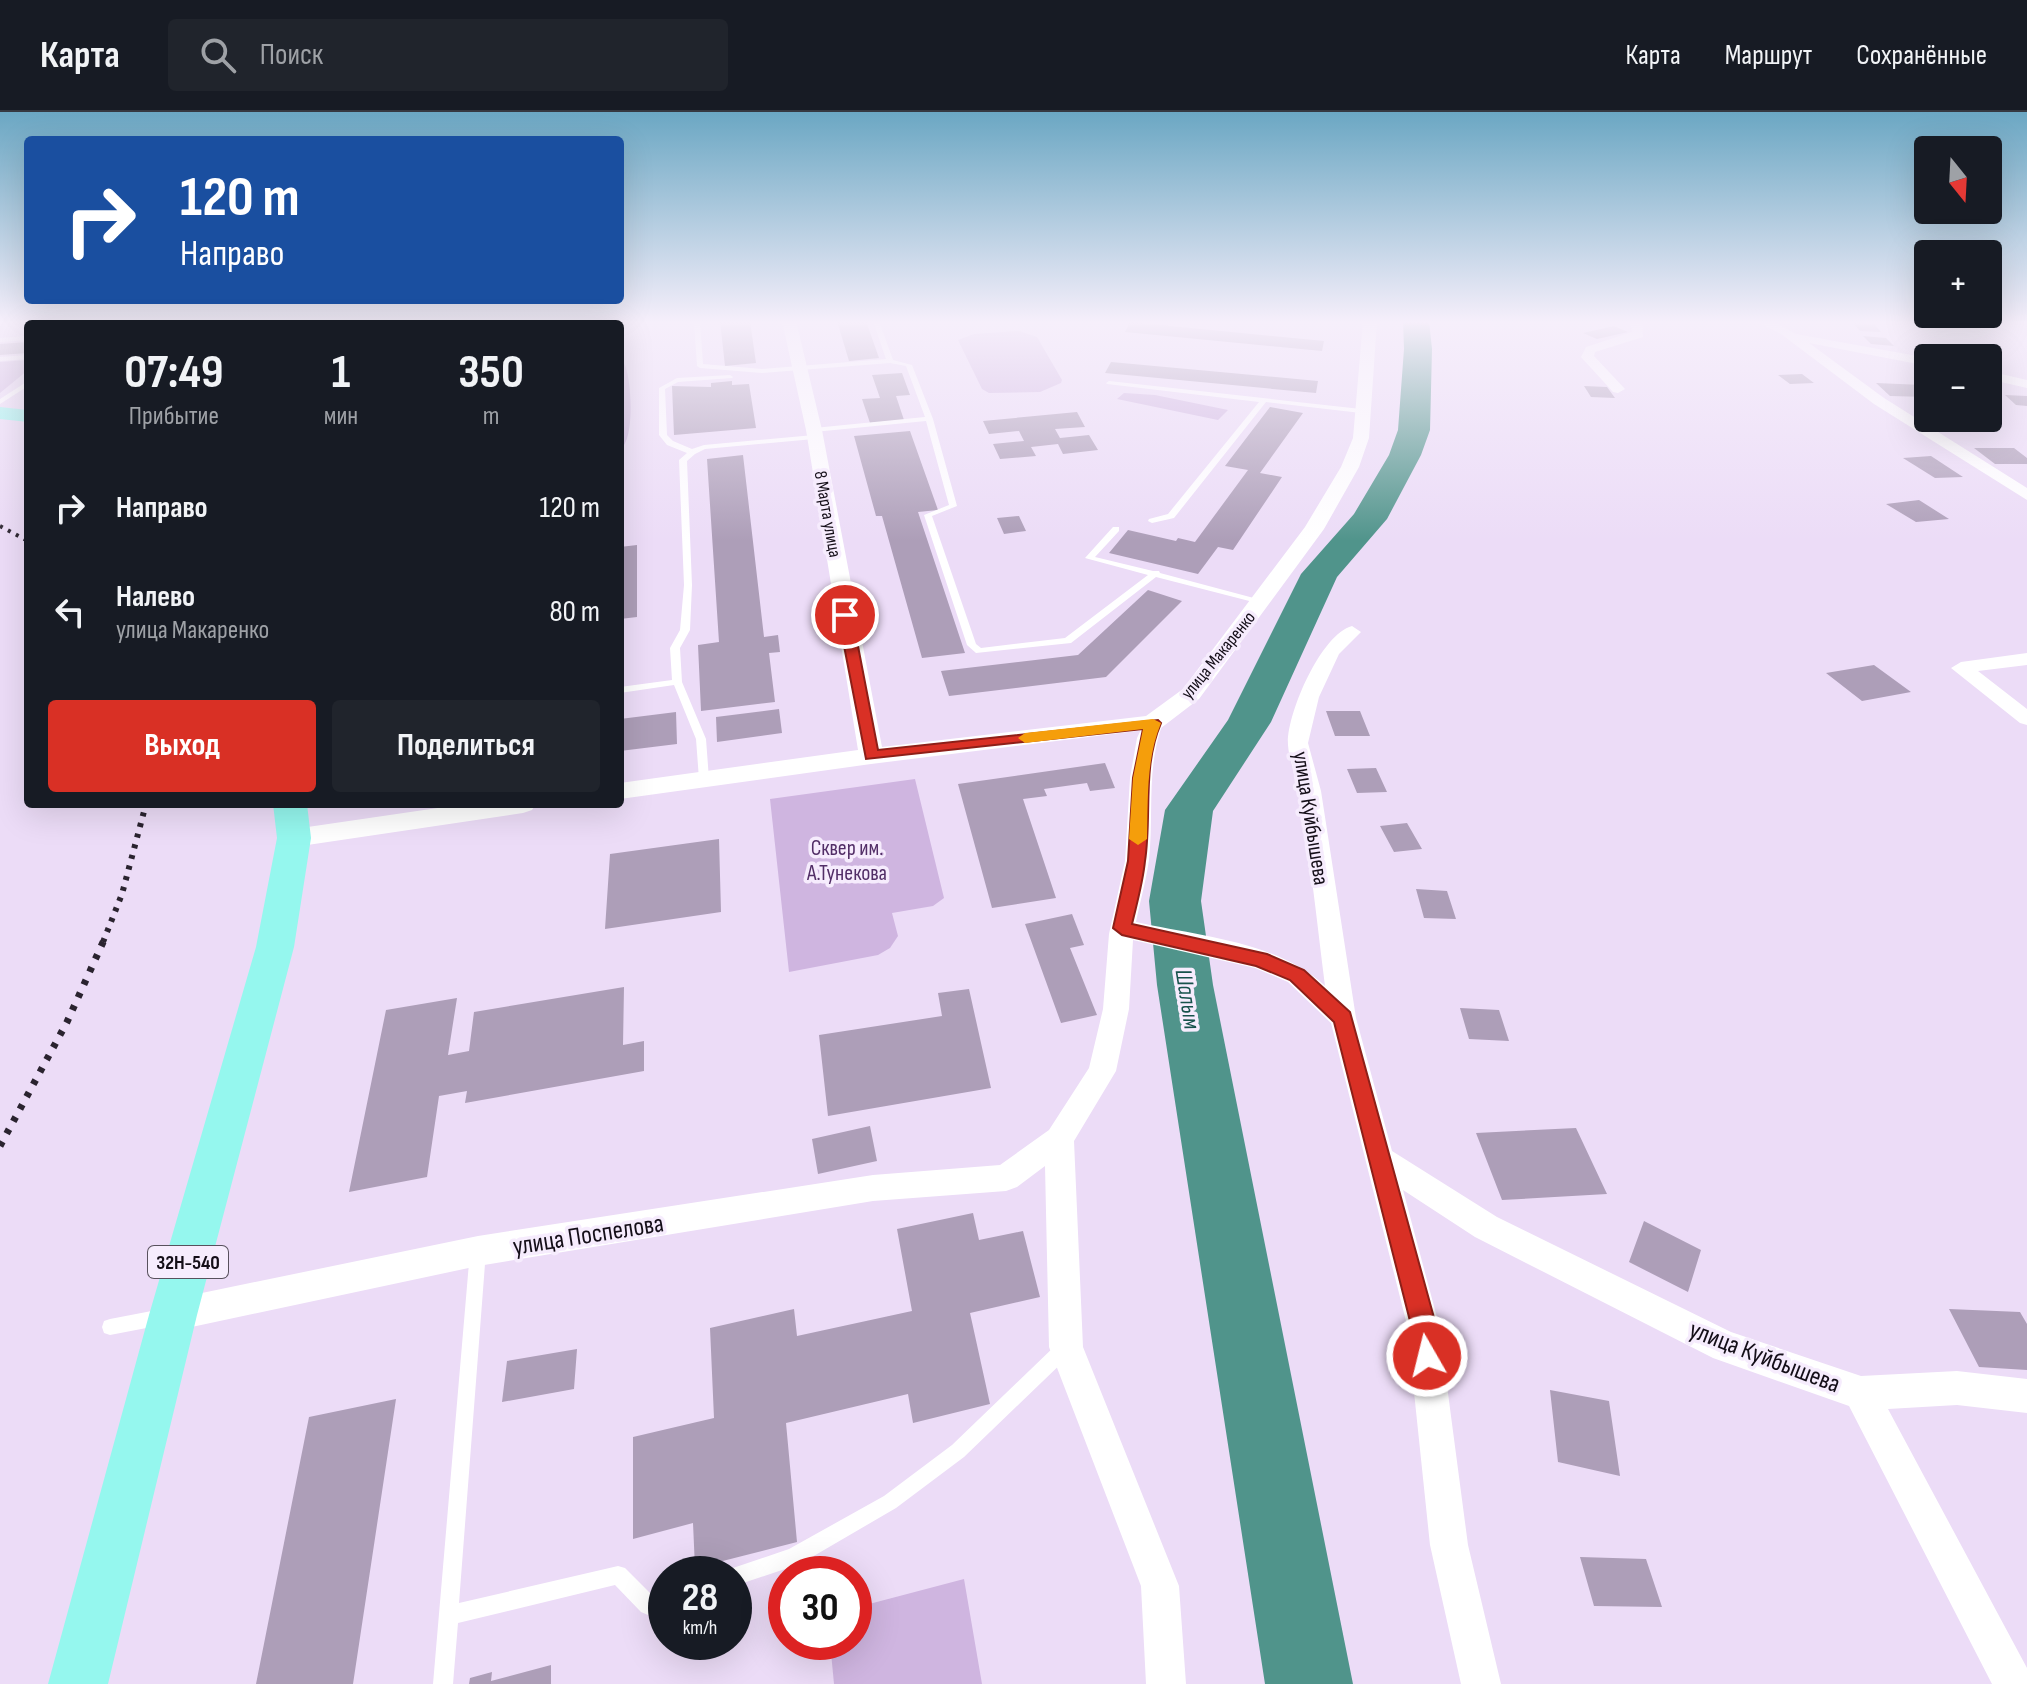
<!DOCTYPE html>
<html lang="ru">
<meta charset="utf-8">
<style>
:root{--surface:#171b24;--page:#20242c;--text:#f1f3f6;--muted:#9ea1a6;--line:#363941;--accent:#d93025}
body{margin:0;font-family:"Sofia Sans Condensed",sans-serif;background:var(--page);color:var(--text);height:100vh;display:flex;flex-direction:column;font-size:30px;white-space:nowrap}
*{box-sizing:border-box;margin:0}
p{font-size:26px;color:var(--muted)}
.icon{flex:none;width:44px;height:44px;fill:none;stroke:currentColor;stroke-width:2;stroke-linecap:round;stroke-linejoin:round}
.map{position:relative;flex:1;overflow:hidden}
.side{position:absolute;left:24px;top:208px;width:600px;height:488px;display:flex;flex-direction:column;background:var(--surface);border-radius:8px;box-shadow:0 8px 32px #0002}
.side>*{flex:none}
.top-card{position:absolute;left:24px;top:24px;width:600px;height:168px;border-radius:8px;box-shadow:0 8px 32px #0002;background:#1a4fa0;color:#fff;overflow:hidden}
.needle{width:52px;rotate:162deg}
.buttons{position:absolute;left:1914px;top:24px;display:grid;gap:16px}
.buttons a{display:grid;place-items:center;width:88px;height:88px;border-radius:8px;background:var(--surface);box-shadow:0 8px 32px #0002;font-size:40px}
.speed{position:absolute;left:648px;top:1444px;display:flex;gap:16px;font-size:40px;font-weight:700;text-align:center}
.speed>*{display:grid;place-content:center;width:104px;height:104px;border-radius:50%;background:var(--surface);box-shadow:0 8px 32px #0002;line-height:1}
.speed small{font-size:20px;font-weight:400}
.speed .limit{border:12px solid #d22;background:#fff;color:#111}
.pin{position:absolute;display:grid;place-items:center;width:68px;height:68px;color:#fff;margin:-34px;border:4px solid #fff;border-radius:50%;box-shadow:0 2px 8px #0007}
.me{position:absolute;width:88px;margin:-44px;rotate:352deg;stroke-linejoin:round;filter:drop-shadow(0 0 6px #0008)}
.turn{display:flex;align-items:center;gap:28px;height:168px;padding:0 24px;font-size:36px}
.turn .icon{width:104px;height:104px;stroke-width:2.5}
.turn b{display:block;font-size:56px;line-height:68px}
.eta{display:flex;justify-content:space-evenly;align-items:center;height:136px;text-align:center}
.eta b{font-size:48px;font-weight:700;line-height:56px}
.primary-button{display:flex;gap:16px;margin-top:auto;padding:16px 24px}
.primary-button a{flex:1;height:92px;border-radius:8px;background:var(--accent);color:#fff;font-size:32px;font-weight:700;line-height:92px;text-align:center}
.primary-button a+a{background:var(--page);color:var(--text)}
ul{padding:0;list-style:none}
li{display:flex;align-items:center;gap:24px;height:104px;padding:0 24px}
li div{flex:1}
li b{display:block;font-size:30px}
li em{font-style:normal}
header{display:flex;align-items:center;gap:48px;box-sizing:border-box;height:112px;padding:0 40px;background:var(--surface);border-bottom:2px solid var(--line)}
header strong{font-size:38px}
nav{display:flex;gap:44px;margin-inline-start:auto;font-size:28px}
.search{width:560px;height:72px;background:var(--page);display:flex;align-items:center;gap:20px;box-sizing:border-box;padding:0 28px;border-radius:8px;color:var(--muted);font-size:30px}
.map>svg:first-child{display:block}
.green{fill:#cfb5e0}
.lines{fill:none;stroke-linecap:round;stroke-linejoin:round}
.river{fill:#50948b;fill-rule:evenodd}
.building{fill:#ad9eb8}
.service{fill:#fff;fill-rule:evenodd}
.minor{fill:#fff;fill-rule:evenodd}
.tertiary{fill:#fff;fill-rule:evenodd}
.primary{fill:#95f7ee;fill-rule:evenodd}
.rail-far2{stroke:#2a232f;stroke-width:4;stroke-dasharray:3 6;stroke-linecap:butt}
.rail-far1{stroke:#2a232f;stroke-width:6;stroke-dasharray:4 7;stroke-linecap:butt}
.rail{stroke:#2a232f;stroke-width:7;stroke-dasharray:5 9;stroke-linecap:butt}
.route{fill:#d93025;stroke:#8d1f18;stroke-width:2}
.slow{fill:#f59e0b}
.labels{text-anchor:middle;stroke-width:7;stroke-linejoin:round;paint-order:stroke}
.far-street-label{font-size:18px;fill:#140e18;stroke:#f6ecfd}
.shield{fill:#f6ecfd;stroke:#58515d;stroke-width:2}
.shield-label{font-size:20px;font-weight:bold;fill:#140e18}
.street-label{font-size:22px;fill:#140e18;stroke:#f6ecfd}
.park-label{font-size:22px;fill:#522e67;stroke:#f6ecfd}
.water-label{font-size:24px;font-style:italic;fill:#17524c;stroke:#f6ecfd}
.near-street-label{font-size:26px;fill:#140e18;stroke:#f6ecfd}
</style>
<header>
<strong>Карта</strong>
<div class="search"><svg class="icon" aria-label="search" viewBox="0 0 24 24"><circle cx="10" cy="10" r="6"/><path d="M15 15l6 6"/></svg>Поиск</div>
<nav><a>Карта</a><a>Маршрут</a><a>Сохранённые</a></nav>
</header>
<div class="map">
<svg width="2027" height="1572" viewBox="0 0 2027 1572">
<rect width="100%" height="100%" fill="#ecdcf7"/>
<path class="green" d="M1019,219L1037,225L1062,268L1061,271L1040,280L989,281L982,277L958,228L974,222Z
M28,248V258L0,281V250Z
M620,249L624,251C632,266 635,329 620,337Z
M1124,281L1155,283L1228,298L1218,308L1117,287Z
M915,667L944,786L933,794L892,801L898,824L890,836L878,843L789,860L770,687Z
M964,1467L982,1572H834L830,1530H854V1496Z"/>
<g class="lines">
<path class="river" d="M1403,209H1429L1432,237L1430,318L1421,343L1387,407L1337,465L1271,610L1213,699L1201,789L1213,873L1353,1572H1265L1157,873L1149,789L1165,698L1228,608L1301,462L1354,402L1389,343L1398,318L1404,237Z"/>
</g>
<path class="building" d="M720,209H750L756,251L725,254Z
M837,209H866L879,246L849,249Z
M1130,210L1324,229L1322,239L1125,220Z
M1853,211L1874,212L1881,220L1860,219Z
M1614,214L1628,220L1597,227L1583,221Z
M1863,224L1886,226L1894,234L1871,232Z
M28,230V241L0,243V232Z
M1111,250L1318,269L1316,281L1105,261Z
M902,261L910,283L896,284L904,308L870,311L862,287L880,286L872,263Z
M1802,262L1814,271L1790,272L1778,263Z
M732,269V273L749,272L756,316L674,323L672,274L711,275V271Z
M1876,271L1923,273L1928,277V285L1890,284Z
M1584,274L1607,275L1615,286L1591,285Z
M2005,283L2027,284V294L2016,293Z
M1270,295L1303,301L1260,361L1282,365L1233,438L1218,435L1198,462L1109,441L1128,418L1176,429L1178,426L1195,430L1248,358L1225,354Z
M1077,300L1085,315L1055,317L1060,326L1089,323L1098,338L1063,342L1058,332L1031,335L1036,344L1000,347L993,332L1024,329L1019,319L989,322L983,309Z
M910,319L938,398L918,400L965,541L922,546L882,404H876L854,324Z
M1974,336H2014L2027,346V352H1995Z
M743,343L764,525L778,523L780,540L769,541L775,590L701,599L698,533L719,530L707,347Z
M1931,344L1963,365L1935,366L1903,346Z
M1919,388L1949,407L1916,410L1886,392Z
M1019,404L1026,419L1004,422L997,406Z
M637,433V505L620,507V435Z
M1148,478L1182,489L1106,565L949,584L941,559L1078,543Z
M1874,553L1911,580L1862,589L1826,561Z
M779,597L782,621L717,630L716,605Z
M1326,599H1360L1370,624H1335Z
M676,600L677,632L620,639V607Z
M1105,651L1115,676L1090,679L1087,671L1044,677L1047,684L1023,687L1056,786L992,796L958,672Z
M1376,656L1387,680L1357,681L1347,657Z
M1407,711L1422,737L1394,740L1380,714Z
M719,727L721,800L605,817L610,742Z
M1416,777L1447,779L1456,807L1424,806Z
M1072,802L1084,833L1070,836L1097,903L1061,911L1025,812Z
M624,875L623,933L644,929V959L465,991L467,979L439,984L427,1065L349,1080L386,898L457,886L448,943L469,939L474,900Z
M969,877L991,976L828,1004L819,923L942,904L938,881Z
M1460,896L1499,898L1509,929L1469,927Z
M870,1014L877,1049L818,1062L812,1027Z
M1576,1016L1607,1082L1502,1088L1476,1021Z
M973,1101L979,1128L1023,1119L1040,1185L970,1201L990,1292L913,1311L908,1282L786,1311L797,1430L695,1456L693,1411L633,1427V1325L714,1306L710,1216L794,1197L797,1224L912,1199L897,1117Z
M1644,1109L1701,1138L1688,1180L1629,1150Z
M1949,1197L2020,1200L2027,1212V1258L1979,1255Z
M577,1237L574,1277L502,1290L507,1249Z
M1550,1278L1609,1289L1620,1364L1558,1350Z
M396,1287L353,1572H256L309,1305Z
M1580,1445L1646,1447L1662,1495L1594,1494Z
M551,1553V1572H469L470,1566L492,1560L491,1569Z"/>
<g class="lines">
<path class="service" d="M21,209H34L42,212H30Z
M53,209H60L57,212H51Z
M356,209H362L360,212H354Z
M694,209H700L703,252L762,257L886,247L873,209H879L893,248L912,253L933,307L957,394L932,404L976,532L981,536L1065,526L1148,463L1085,446L1113,415H1119V419L1095,445L1153,459H1159L1160,461L1265,489L1261,492L1156,465L1071,531L976,541L967,533L924,403L949,393L926,309L814,320L810,318L814,316L925,305L906,254L890,251L762,261L700,256L697,254Z
M28,224V228L0,230V226Z
M28,243V247L0,249V245Z
M730,263L733,265L732,266L678,270L665,277L667,323L673,329L692,337L704,333L814,323L818,325L814,327L705,337L695,342L687,349L692,473L690,518L680,536L682,570L706,627L709,667L704,670L699,667L696,627L674,573L620,581V575L672,568L670,536L680,518L684,473L679,348L687,341L667,333L659,323V276L677,266Z
M28,269V274L0,292V287Z
M1109,269L1361,297L1364,299L1361,301L1266,290L1174,406L1152,411L1148,409L1149,407L1168,402L1259,290L1107,272L1106,271Z
M478,1132L484,1134L486,1139L459,1491L618,1454L625,1456L651,1482L666,1477V1497L648,1503L641,1500L615,1473L458,1511L453,1572H433L470,1139L472,1134Z
M162,1197L168,1199L170,1205L168,1211L162,1213L110,1223L104,1221L102,1215L104,1209L110,1207Z
M1063,1230L1069,1232L1071,1238L1069,1244L964,1345L896,1396L800,1452L734,1474V1462H726L727,1458L789,1437L884,1384L952,1333L1057,1232Z"/>
<path class="minor" d="M1630,209H1642L1643,225L1595,240L1594,244L1625,277L1618,281L1613,280L1581,245L1586,235L1632,220Z
M1756,209H1772L1796,222L1928,246V254L1809,231L1884,286L2027,376V388L1874,292L1781,222Z
M1988,259L2027,268V276L1988,267Z
M1352,514L1361,520L1339,542L1319,585L1308,631L1321,679L1356,906L1392,1039L1497,1105L1731,1220L1861,1264L1957,1259L2027,1267V1301L1957,1293L1888,1297L2027,1556V1572H1992L1849,1294L1713,1246L1475,1125L1403,1078L1439,1213L1468,1433L1501,1572H1461L1430,1433L1407,1213L1331,911L1288,870L1255,856L1133,828L1129,897L1116,959L1074,1029L1083,1235L1179,1474L1186,1572H1146L1141,1474L1049,1235L1045,1054L1017,1075L1006,1079L873,1089L478,1154L173,1219L161,1214L157,1203L161,1192L173,1187L478,1124L873,1063L1000,1053L1049,1018L1089,956L1103,897L1109,822L1125,749L1130,666L1137,626L1146,607H1160L1163,611C1146,655 1154,702 1149,748C1146,769 1140,790 1136,810C1198,824 1277,829 1325,874C1317,810 1310,744 1299,680C1297,665 1289,649 1288,633C1286,603 1321,522 1352,514Z
M2027,541V553L1978,559L2027,597V613L2020,611L1951,556L1961,550Z"/>
<path class="tertiary" d="M782,209H796L822,318L882,635L1146,604L1183,577L1305,415L1341,355L1353,326L1363,209H1377L1369,326L1359,355L1324,417L1199,587L1161,616L871,652L620,687V671L858,638L806,318Z
M465,692H536L532,698L523,701L294,735L285,732L281,726L285,720L294,717Z"/>
<path class="primary" d="M0,295L28,298V310L0,307Z
M273,692H307L311,726L294,835L197,1203L108,1572H48L149,1203L256,835L277,726Z"/>
<path class="rail-far2" d="M0,414L28,429"/>
<path class="rail-far1" d="M103,830L122,782L146,692"/>
<path class="rail" d="M0,1034L67,910L104,828"/>
</g>
<linearGradient id="sky" x2="0" y2="1"><stop stop-color="#6ba7c3"/><stop offset="0.49" stop-color="#f6effb"/><stop offset="1" stop-color="#f6effb" stop-opacity="0"/></linearGradient>
<rect width="2027" height="429" fill="url(#sky)"/>
<path class="route" d="M845,499L852,503L878,638L1158,608L1161,611C1142,655 1152,704 1145,749C1143,770 1137,791 1132,812L1267,842L1304,858L1350,900L1436,1213L1440,1244L1436,1253L1427,1257L1418,1253L1411,1213L1334,910L1290,868L1256,854L1122,823L1113,816L1128,749L1133,666L1143,617L866,647L838,503Z"/>
<path class="slow" d="M1153,607L1161,611C1146,647 1148,689 1147,727L1138,733L1129,727L1133,666L1143,617L1025,631L1018,626L1025,621Z"/>
<g class="labels">
<g class="far-street-label">
<text transform="translate(828 402) rotate(80)" y="6">8 Марта улица</text>
<text transform="translate(1218 543) rotate(-51)" y="6">улица Макаренко</text>
</g>
<rect class="shield" x="148" y="1134" width="80" height="32" rx="6"/>
<g class="shield-label">
<text x="188" y="1157">32Н-540</text>
</g>
<g class="street-label">
<text transform="translate(1312 706) rotate(81)" y="8">улица Куйбышева</text>
</g>
<g class="park-label">
<text x="847" y="743">Сквер им.<tspan x="847" dy="25">А.Тунекова</tspan></text>
</g>
<g class="water-label">
<text transform="translate(1188 887) rotate(81)" y="8">Шалым</text>
</g>
<g class="near-street-label">
<text transform="translate(588 1122) rotate(-9)" y="9">улица Поспелова</text>
<text transform="translate(1765 1244) rotate(21)" y="9">улица Куйбышева</text>
</g>
</g>
</svg>
<div class="buttons">
<a><svg class="needle" viewBox="-14 -14 28 28"><path d="M0-13l5 13h-10z" fill="#e53935"/><path d="M0 13l5-13h-10z" fill="#9ea1a6"/></svg></a>
<a>+</a>
<a>−</a>
</div>
<div class="speed"><div>28<small>km/h</small></div><div class="limit">30</div></div>
<div class="pin" style="left:845px;top:503px;background:#d93025"><svg class="icon" aria-label="arrive" viewBox="0 0 24 24"><path d="M6 21V4h12l-3 4 3 4H6"/></svg></div>
<svg class="me" style="left:1427px;top:1244px" viewBox="-20 -20 40 40"><circle r="17" fill="#d93025" stroke="#fff" stroke-width="3"/><path d="M0-11L8 9 0 5-8 9z" fill="#fff"/></svg>
<div class="top-card">
<div class="turn"><svg class="icon" aria-label="right" viewBox="0 0 24 24"><path d="M7 20v-9h11M14 6l5 5-5 5"/></svg><div><b>120 m</b>Направо</div></div>
</div>
<section class="side">
<div class="eta">
<div><b>07:49</b><p>Прибытие</p></div>
<div><b>1</b><p>мин</p></div>
<div><b>350</b><p>m</p></div>
</div>
<ul>
<li><svg class="icon" aria-label="right" viewBox="0 0 24 24"><path d="M7 20v-9h11M14 6l5 5-5 5"/></svg><div><b>Направо</b></div><em>120 m</em></li>
<li><svg class="icon" aria-label="left" viewBox="0 0 24 24"><path d="M17 20v-9H6M10 6l-5 5 5 5"/></svg><div><b>Налево</b><p>улица Макаренко</p></div><em>80 m</em></li>
</ul>
<div class="primary-button"><a>Выход</a><a>Поделиться</a></div>
</section>
</div>
